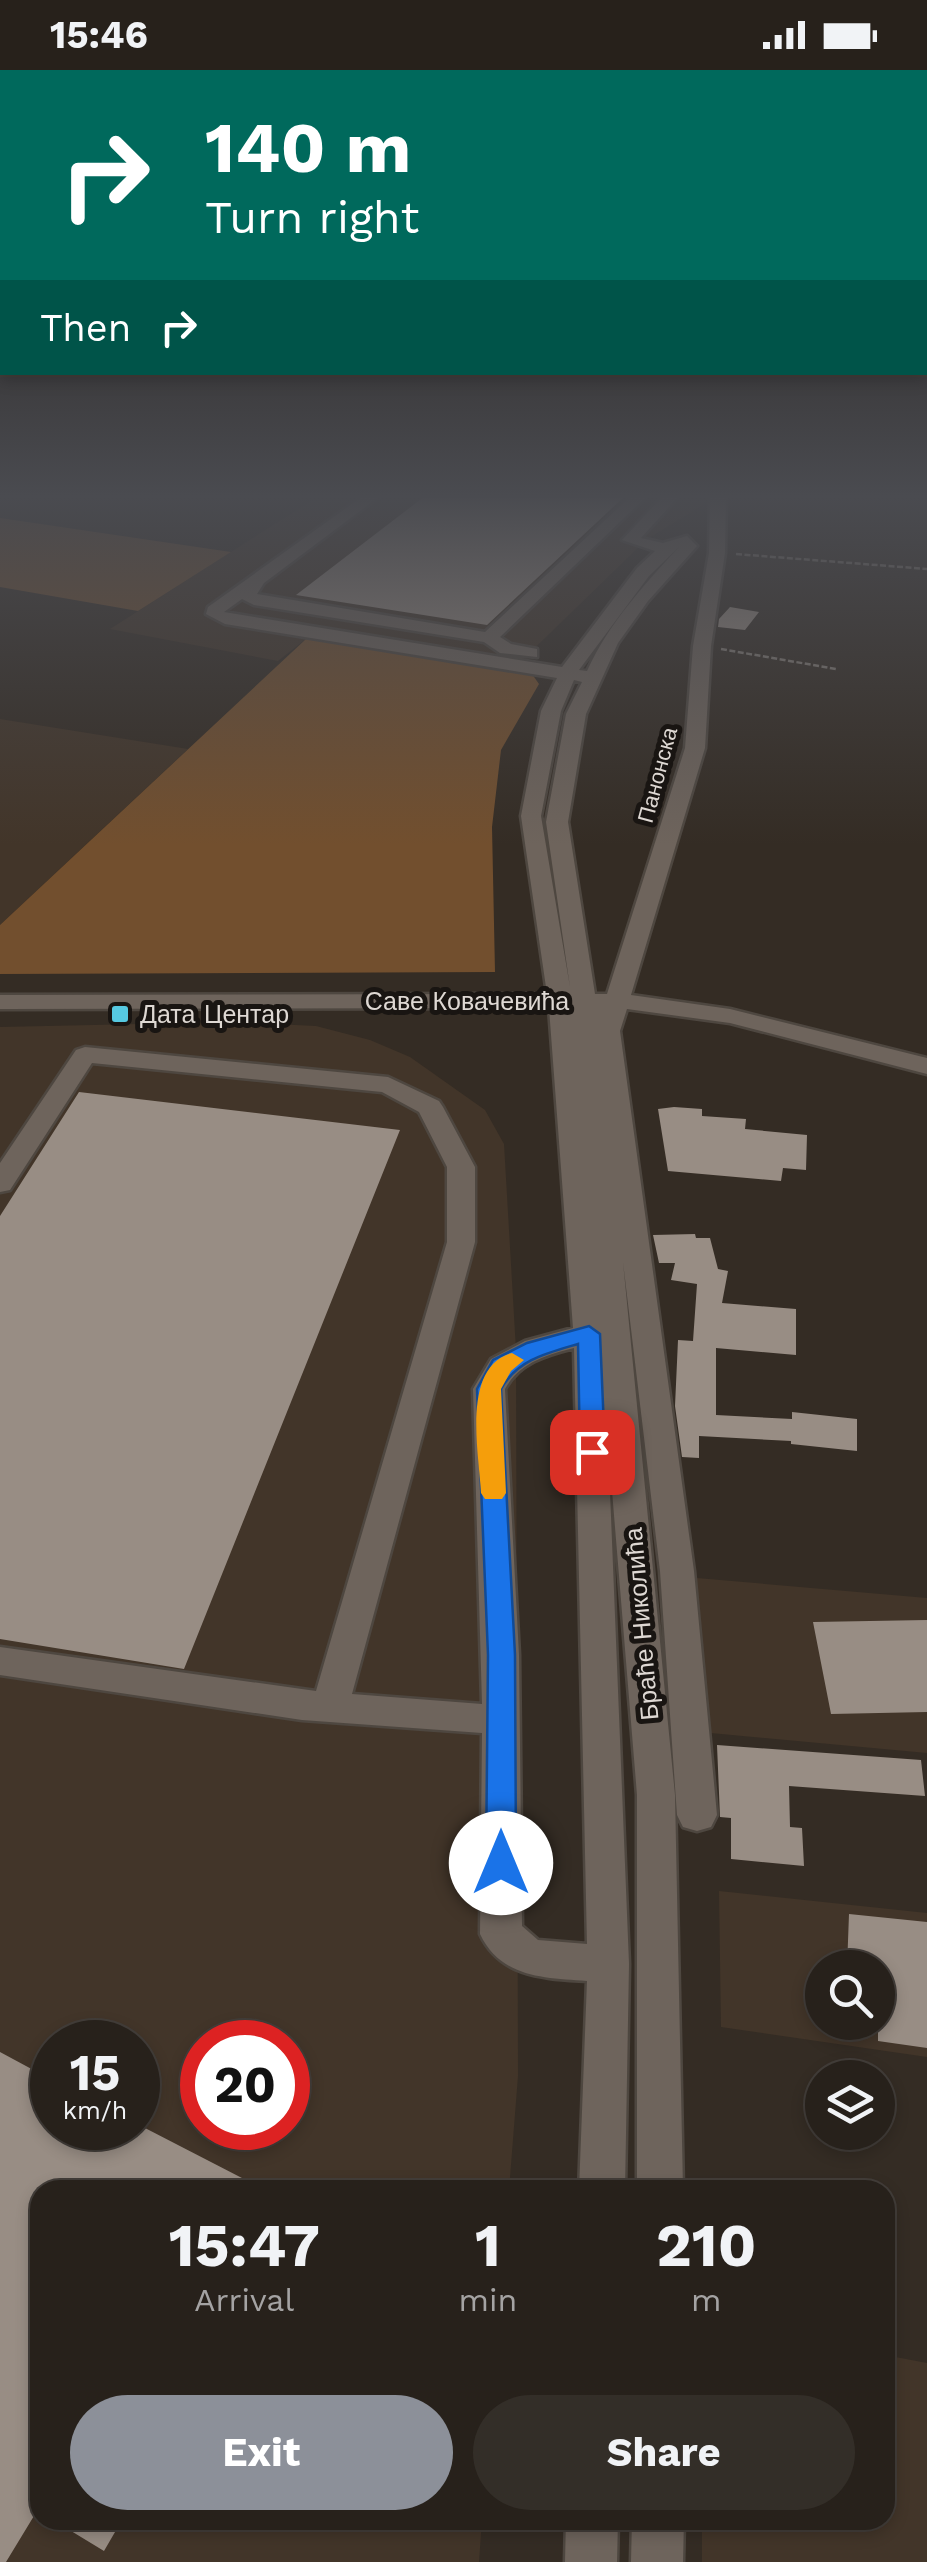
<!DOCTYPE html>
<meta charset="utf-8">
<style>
:root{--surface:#27211b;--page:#332e28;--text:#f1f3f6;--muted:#a4a3a3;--line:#433e3a;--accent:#8c9099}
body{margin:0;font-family:"Work Sans",sans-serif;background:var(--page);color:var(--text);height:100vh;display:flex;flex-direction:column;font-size:38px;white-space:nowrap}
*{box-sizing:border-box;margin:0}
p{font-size:32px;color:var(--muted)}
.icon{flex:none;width:55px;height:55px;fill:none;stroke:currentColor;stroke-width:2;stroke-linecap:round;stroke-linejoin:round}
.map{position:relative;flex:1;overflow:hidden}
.drawer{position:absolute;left:30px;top:2110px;width:865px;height:350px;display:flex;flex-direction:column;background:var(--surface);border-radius:30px;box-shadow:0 5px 15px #0003,0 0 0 2px var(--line)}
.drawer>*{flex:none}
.guide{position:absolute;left:0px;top:0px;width:928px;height:305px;box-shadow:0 5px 15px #0003,0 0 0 2px var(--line);background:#00695c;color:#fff;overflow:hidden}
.buttons{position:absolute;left:805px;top:1880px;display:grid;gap:20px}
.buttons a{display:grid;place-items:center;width:90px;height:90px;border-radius:50%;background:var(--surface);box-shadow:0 5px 15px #0003,0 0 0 2px var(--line);font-size:50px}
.speed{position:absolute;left:30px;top:1950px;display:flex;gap:20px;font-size:50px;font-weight:700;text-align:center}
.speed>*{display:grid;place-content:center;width:130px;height:130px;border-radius:50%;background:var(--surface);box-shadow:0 5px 15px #0003,0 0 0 2px var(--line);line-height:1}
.speed small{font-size:25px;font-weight:400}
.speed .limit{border:15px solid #d22;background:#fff;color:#111}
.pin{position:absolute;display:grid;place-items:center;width:85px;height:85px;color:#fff;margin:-42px;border-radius:20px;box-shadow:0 5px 15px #0006}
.me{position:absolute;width:110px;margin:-55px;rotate:0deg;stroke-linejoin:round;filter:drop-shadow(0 0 8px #0008)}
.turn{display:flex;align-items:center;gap:35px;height:210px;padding:0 40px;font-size:45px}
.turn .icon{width:130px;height:130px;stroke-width:2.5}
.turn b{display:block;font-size:70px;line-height:85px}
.then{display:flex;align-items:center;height:95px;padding:0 40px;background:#0003;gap:20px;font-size:38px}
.eta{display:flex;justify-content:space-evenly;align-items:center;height:170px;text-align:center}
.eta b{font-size:60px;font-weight:700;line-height:70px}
.action{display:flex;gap:20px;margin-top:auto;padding:20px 40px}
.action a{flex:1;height:115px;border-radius:60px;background:var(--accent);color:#fff;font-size:40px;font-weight:700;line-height:115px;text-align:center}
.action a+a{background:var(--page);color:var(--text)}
.status{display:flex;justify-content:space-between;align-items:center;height:70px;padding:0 50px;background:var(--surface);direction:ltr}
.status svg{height:28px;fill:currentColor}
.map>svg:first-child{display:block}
.built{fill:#423529;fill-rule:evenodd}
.green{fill:#724f2e}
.building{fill:#988d84}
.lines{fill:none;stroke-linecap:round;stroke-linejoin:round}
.minor-casing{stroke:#4e4740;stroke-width:5}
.path{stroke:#837c75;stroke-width:2.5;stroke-dasharray:6 2.5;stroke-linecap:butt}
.minor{fill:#6e645c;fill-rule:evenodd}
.route{fill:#1a73e8;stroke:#114b97;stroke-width:2.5}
.slow{fill:#f59e0b}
.poi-dot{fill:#56c9e1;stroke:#191512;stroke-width:4}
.labels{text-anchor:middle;stroke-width:10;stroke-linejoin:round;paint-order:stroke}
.far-street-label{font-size:22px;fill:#ded8d3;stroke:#191512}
.street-label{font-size:25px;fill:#ded8d3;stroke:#191512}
.poi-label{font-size:25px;fill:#ded8d3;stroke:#191512;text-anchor:start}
</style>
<div class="status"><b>15:46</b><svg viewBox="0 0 49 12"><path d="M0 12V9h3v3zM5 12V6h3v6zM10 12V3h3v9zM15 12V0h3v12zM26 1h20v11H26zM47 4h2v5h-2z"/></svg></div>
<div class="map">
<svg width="927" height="2492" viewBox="0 0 927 2492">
<rect width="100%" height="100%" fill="#342c24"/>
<path class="built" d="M319,426H710L705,434L647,469L512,600L306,569L278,591L110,559Z
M0,649L188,679L0,855Z
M233,952L316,956L370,970L410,987L485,1040L504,1074L516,1280L518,2006L509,2120H40V2450H482L479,2492H0V957ZM52,1972H138V2058H52ZM202,1972H288V2058H202Z
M685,1507L927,1528V1683L700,1662Z
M719,1821L927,1843V1987L721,1957ZM822,1898H878V1952H822Z
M885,2285L927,2293V2492H702V2450H885Z"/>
<path class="green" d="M0,448L231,482L138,541L0,517Z
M306,569L512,600L532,604L539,614L501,680L492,757L495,902L0,904V855Z"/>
<path class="building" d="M425,426H625L487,555L296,525Z
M730,537L759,542L745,560L718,557L719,549Z
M79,1022L400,1060L184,1599L0,1569V1146Z
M674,1037L702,1039V1046L746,1049L745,1059L807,1065L806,1100L783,1098L781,1111L668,1101L658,1039Z
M695,1164L696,1168H710L718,1199L728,1201L722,1233L796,1239V1285L716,1278V1345L792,1349V1342L857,1349V1381L791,1374V1371L699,1366V1388L682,1387L675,1336L678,1270L693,1271L697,1214L671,1210L675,1193H659L653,1165Z
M927,1550V1642L831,1644L813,1552Z
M717,1675L921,1690L925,1726L789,1716L790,1757L802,1758L804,1796L731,1789V1748L720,1747Z
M849,1844L927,1852V1978L878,1971V1898H847Z
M0,1982L52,2010V2058H145L265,2120H40V2436L6,2492H0Z
M53,2450H122L104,2481Z"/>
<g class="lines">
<defs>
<path id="minor" d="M363,426H380L264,513L257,524L485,562L631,426H647L500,567L511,574L537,579V587L500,583L484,572L254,535L242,529L224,542L562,597L637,498L655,481L622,470L663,426H679L641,468L663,473L687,466L697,476L648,531L618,573L586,644L568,752L595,924H607L685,678L693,576L709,483L710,426H726L725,483L711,576L705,678L631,925L730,939L927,988V1004L730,953L627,939L620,961L694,1501L717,1745L711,1757L697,1761L683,1757L677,1745L660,1501L623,1192L675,1725L683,2120H637V1725L608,1372L629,1894L625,2120H579L587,1911C544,1908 501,1908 480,1864L482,1663L302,1650L0,1605V1577L316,1621L447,1172V1097L419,1042L382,1022L92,993L10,1120L0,1122V1093L76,980L85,977L388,1007L439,1031L443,1037L475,1097V1172L352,1624L482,1634L473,1319L491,1289L525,1271L573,1258L549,938L0,939V925L547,924L521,746L541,641L557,608L225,554L206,544L208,537ZM679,477C643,516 609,553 587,601L579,600L649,506ZM574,610L582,612L566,644L546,752L570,917L541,746L561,641ZM574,1278L587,1874L538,1870L522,1856L519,1585L505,1319C519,1293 546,1285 574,1278Z
M566,2450H618L617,2492H565Z
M632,2450H684L683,2492H631Z"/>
</defs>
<use href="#minor" class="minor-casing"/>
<path class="path" d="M736,484L927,499
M721,579L836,599"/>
<use href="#minor" class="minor"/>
</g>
<linearGradient id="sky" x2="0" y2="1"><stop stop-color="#1d1814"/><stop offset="0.55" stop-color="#4a4b50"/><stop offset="1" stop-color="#4a4b50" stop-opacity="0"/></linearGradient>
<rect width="927" height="775" fill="url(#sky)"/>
<path class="route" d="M589,1256L600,1264L605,1382L601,1388H584L580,1382L578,1274C547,1283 517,1290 501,1319L515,1585L516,1793L512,1802L501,1806L491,1802L486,1793L488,1585L477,1319L493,1290L527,1273Z"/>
<path class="slow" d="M512,1283L524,1290L511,1301L501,1319L506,1423L502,1429H485L481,1423C479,1382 461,1297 512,1283Z"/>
<rect class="poi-dot" x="110" y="934" width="20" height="20" rx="5"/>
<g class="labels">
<g class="far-street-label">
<text transform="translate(657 705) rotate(-75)" y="8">Панонска</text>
</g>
<g class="street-label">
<text x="467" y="940">Саве Ковачевића</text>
<text transform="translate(641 1554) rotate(-95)" y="9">Браће Николића</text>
</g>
<g class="poi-label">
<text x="140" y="953">Дата Центар</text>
</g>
</g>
</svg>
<div class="buttons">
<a><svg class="icon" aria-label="search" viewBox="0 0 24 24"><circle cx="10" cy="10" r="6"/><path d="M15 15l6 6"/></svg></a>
<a><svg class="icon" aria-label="layers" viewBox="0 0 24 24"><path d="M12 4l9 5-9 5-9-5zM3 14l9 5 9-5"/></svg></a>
</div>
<div class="speed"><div>15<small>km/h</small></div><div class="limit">20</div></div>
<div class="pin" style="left:592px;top:1382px;background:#d93025"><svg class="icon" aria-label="arrive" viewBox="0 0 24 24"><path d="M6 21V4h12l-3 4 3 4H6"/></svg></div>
<svg class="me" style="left:501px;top:1793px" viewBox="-20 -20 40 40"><circle r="19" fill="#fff"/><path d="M0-13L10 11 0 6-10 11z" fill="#1a73e8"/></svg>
<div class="guide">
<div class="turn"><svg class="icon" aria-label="right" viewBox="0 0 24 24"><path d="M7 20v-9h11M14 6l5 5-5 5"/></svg><div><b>140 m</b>Turn right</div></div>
<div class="then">Then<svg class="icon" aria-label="right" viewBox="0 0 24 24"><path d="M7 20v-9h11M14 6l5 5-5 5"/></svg></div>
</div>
<section class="drawer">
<div class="eta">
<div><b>15:47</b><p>Arrival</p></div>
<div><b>1</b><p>min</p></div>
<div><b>210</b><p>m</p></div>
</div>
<div class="action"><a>Exit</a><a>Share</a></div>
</section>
</div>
